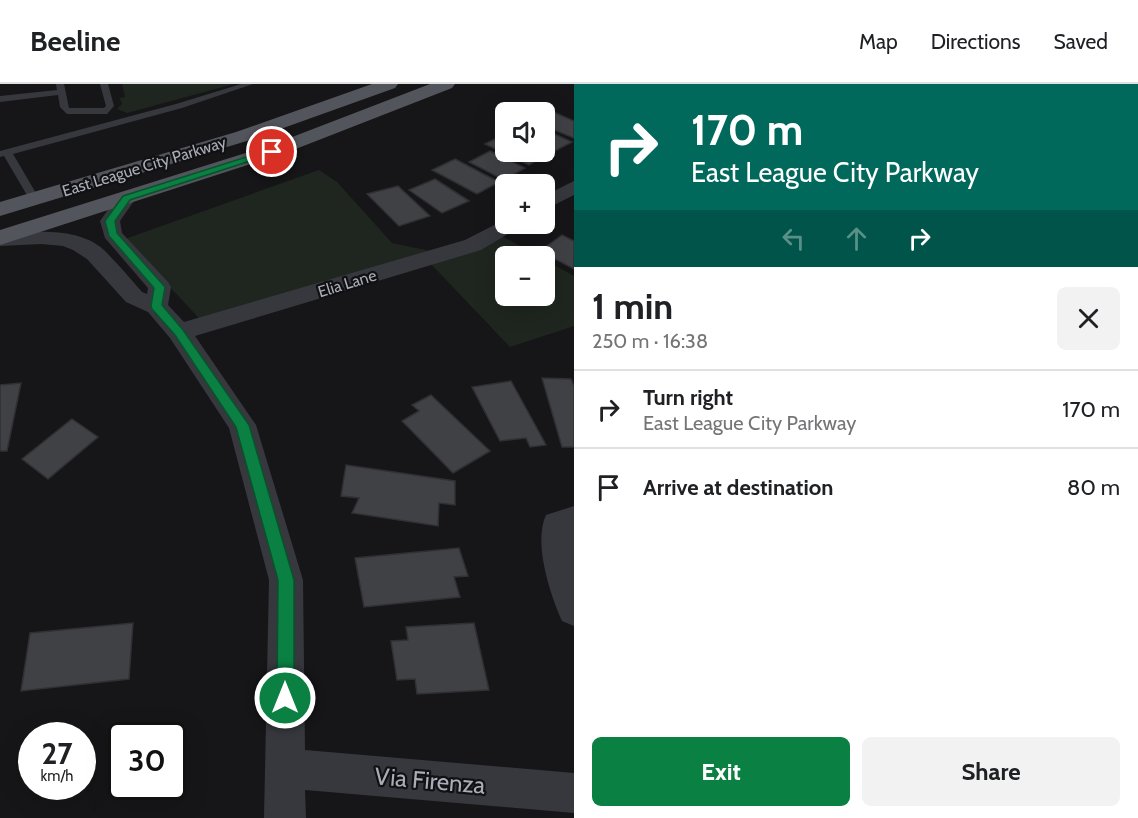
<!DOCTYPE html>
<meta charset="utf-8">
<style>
:root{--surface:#fff;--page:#f2f2f2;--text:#202124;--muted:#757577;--line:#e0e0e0;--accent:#0b8043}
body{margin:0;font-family:Cabin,sans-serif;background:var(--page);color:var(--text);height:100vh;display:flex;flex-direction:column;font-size:22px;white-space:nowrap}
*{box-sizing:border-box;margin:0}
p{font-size:20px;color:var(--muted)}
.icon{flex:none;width:33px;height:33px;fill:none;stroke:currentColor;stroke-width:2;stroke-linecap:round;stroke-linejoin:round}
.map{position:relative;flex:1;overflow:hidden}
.side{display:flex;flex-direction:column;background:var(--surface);width:564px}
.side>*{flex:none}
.hud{background:#00695c;color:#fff;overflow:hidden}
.controls{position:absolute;left:495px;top:18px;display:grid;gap:12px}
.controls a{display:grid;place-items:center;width:60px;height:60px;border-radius:9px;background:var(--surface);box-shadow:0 6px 24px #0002;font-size:30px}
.speed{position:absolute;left:18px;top:638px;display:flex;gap:12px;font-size:30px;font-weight:700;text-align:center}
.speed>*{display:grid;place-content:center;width:78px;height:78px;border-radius:50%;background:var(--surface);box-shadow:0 6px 24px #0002;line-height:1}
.speed small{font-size:15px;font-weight:400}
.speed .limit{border:3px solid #111;border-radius:9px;background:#fff;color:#111}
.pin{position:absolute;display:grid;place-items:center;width:51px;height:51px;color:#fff;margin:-26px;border:3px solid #fff;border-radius:50%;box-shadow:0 2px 6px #0007}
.me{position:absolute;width:66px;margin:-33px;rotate:0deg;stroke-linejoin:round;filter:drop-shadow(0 0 4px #0008)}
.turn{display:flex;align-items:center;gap:21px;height:126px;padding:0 18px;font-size:27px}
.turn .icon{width:78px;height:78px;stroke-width:2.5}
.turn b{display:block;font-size:42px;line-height:51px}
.lanes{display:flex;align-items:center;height:57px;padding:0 18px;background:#0003;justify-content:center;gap:30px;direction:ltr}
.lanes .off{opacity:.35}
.round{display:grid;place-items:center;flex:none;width:63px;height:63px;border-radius:9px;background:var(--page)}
.summary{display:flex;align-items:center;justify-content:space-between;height:102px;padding:0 18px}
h1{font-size:36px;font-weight:700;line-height:45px}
.cta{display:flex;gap:12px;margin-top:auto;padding:12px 18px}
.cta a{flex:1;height:69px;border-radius:9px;background:var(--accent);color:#fff;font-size:24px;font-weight:700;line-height:69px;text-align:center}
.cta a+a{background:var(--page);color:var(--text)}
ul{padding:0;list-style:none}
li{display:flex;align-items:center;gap:18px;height:78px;padding:0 18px;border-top:2px solid var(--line)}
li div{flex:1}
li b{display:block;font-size:22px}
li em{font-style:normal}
header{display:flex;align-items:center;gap:36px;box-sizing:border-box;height:84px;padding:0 30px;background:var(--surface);border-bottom:2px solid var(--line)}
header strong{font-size:28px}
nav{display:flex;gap:33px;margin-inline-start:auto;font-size:21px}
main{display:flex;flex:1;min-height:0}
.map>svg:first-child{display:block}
.green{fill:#1e261f}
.building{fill:#404145;stroke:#303034;stroke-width:1.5}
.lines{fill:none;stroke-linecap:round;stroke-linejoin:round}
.lane{fill:#37383d;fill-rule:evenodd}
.street{fill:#37383d;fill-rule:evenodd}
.primary{fill:#53555c;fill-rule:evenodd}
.route{fill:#0b8043;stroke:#07532c;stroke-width:1.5}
.labels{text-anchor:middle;stroke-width:4.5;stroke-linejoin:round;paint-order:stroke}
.far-street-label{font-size:16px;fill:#a8adb8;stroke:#111113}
.near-street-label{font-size:24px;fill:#a8adb8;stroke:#111113}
</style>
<header>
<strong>Beeline</strong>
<nav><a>Map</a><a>Directions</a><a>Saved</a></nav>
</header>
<main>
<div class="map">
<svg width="574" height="734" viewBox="0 0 574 734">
<rect width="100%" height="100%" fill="#161618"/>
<path class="green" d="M122,0H234L127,29L117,25L122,20L120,14L125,13Z
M319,86L337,98L392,159L454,172L502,152L538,172H506V212H544L545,176L574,192V242L510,263L430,179L226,240L211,247L125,155Z"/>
<path class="building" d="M547,25L574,37V54L544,42V28H540Z
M544,45L572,58L553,68L544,64Z
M505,50L506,68H543L548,70L529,81L485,60Z
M490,67L525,84L504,96L469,78Z
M455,75L499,98L477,110L432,86Z
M435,95L469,117L442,129L409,106Z
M398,102L430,132L399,142L367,110Z
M562,151L574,157V185L540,167Z
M542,294L571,295L574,302V363H562Z
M511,297L546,361L530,363L526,354L500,357L472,303Z
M21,299L7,367H0V301Z
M431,311L490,367L453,389L402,337L419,327L412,321Z
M72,335L98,353L48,395L22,375Z
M346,381L455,397V421L439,419L438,442L352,429L359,414L341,412Z
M459,464L468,492L454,493L460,513L364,523L355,474Z
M133,539L129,595L21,607L30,549Z
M474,539L489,606L417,610L415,595L397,596L391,557L408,556L406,543Z"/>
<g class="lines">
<path class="lane" d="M56,0H64L69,24H104L106,22L100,0H108L114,22L107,30H67L60,23L58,11L0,18V12L57,6Z
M241,0H253L182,24L13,70L40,116L39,118H31L4,72L0,73V67L176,20Z"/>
<path class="street" d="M574,97V111L544,126V112Z
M126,108L133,110L136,114L120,137L122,149L168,198L171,203L168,221L184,238L465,156L504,136L506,140H521L518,144L481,166L195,252L256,341L303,496L305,666L574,689V729L305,706L306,734H264L269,496L229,344L170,254L148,228L126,218L87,175L73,166L63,162L41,160L0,162V150C33,148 77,142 104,166C117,179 130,194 142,208L147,210L148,204L105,154L100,137L119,110Z
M574,422V542L562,537C550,510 533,459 546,431Z"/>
<path class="primary" d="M372,0H398L395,4L250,56L0,132V118L236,48Z
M430,0H455L452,4L288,68L0,161V146L274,60Z"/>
</g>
<path class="route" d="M272,65L275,66V69L130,116L115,137L117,149L165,203L162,221L183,246L249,341L294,496V614L292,620L285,623L279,620L277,614L278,496L236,343L175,251L152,225L151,222L154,204L109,152L105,137L123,112Z"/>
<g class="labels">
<g class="far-street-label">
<text transform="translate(144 82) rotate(-17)" y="6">East League City Parkway</text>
<text transform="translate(347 199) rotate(-17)" y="6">Elia Lane</text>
</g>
<g class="near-street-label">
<text transform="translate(430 697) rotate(5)" y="8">Via Firenza</text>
</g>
</g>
</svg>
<div class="controls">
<a><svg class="icon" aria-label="sound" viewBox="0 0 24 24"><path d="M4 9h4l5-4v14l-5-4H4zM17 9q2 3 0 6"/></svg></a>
<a>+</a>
<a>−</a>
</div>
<div class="speed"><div>27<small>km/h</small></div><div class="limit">30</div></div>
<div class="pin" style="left:272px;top:68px;background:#d93025"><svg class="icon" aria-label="arrive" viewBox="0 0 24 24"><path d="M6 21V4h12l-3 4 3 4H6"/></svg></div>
<svg class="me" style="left:285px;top:614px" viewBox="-20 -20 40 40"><circle r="17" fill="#0b8043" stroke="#fff" stroke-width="3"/><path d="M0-11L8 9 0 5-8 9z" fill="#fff"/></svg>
</div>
<section class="side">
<div class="hud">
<div class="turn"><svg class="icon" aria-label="right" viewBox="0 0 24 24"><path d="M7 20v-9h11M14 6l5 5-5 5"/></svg><div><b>170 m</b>East League City Parkway</div></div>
<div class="lanes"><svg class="icon off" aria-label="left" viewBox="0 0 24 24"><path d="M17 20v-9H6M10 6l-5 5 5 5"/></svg><svg class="icon off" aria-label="ahead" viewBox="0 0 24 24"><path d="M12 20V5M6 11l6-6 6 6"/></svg><svg class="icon" aria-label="right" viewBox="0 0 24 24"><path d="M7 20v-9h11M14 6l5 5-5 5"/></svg></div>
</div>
<div class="summary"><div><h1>1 min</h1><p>250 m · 16:38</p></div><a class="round"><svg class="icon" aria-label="close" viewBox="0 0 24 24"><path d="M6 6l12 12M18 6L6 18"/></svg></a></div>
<ul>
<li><svg class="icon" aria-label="right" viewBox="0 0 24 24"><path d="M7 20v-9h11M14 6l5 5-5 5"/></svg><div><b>Turn right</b><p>East League City Parkway</p></div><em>170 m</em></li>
<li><svg class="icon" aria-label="arrive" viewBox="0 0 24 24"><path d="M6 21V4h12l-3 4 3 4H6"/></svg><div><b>Arrive at destination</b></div><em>80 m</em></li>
</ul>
<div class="cta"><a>Exit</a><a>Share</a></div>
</section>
</main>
